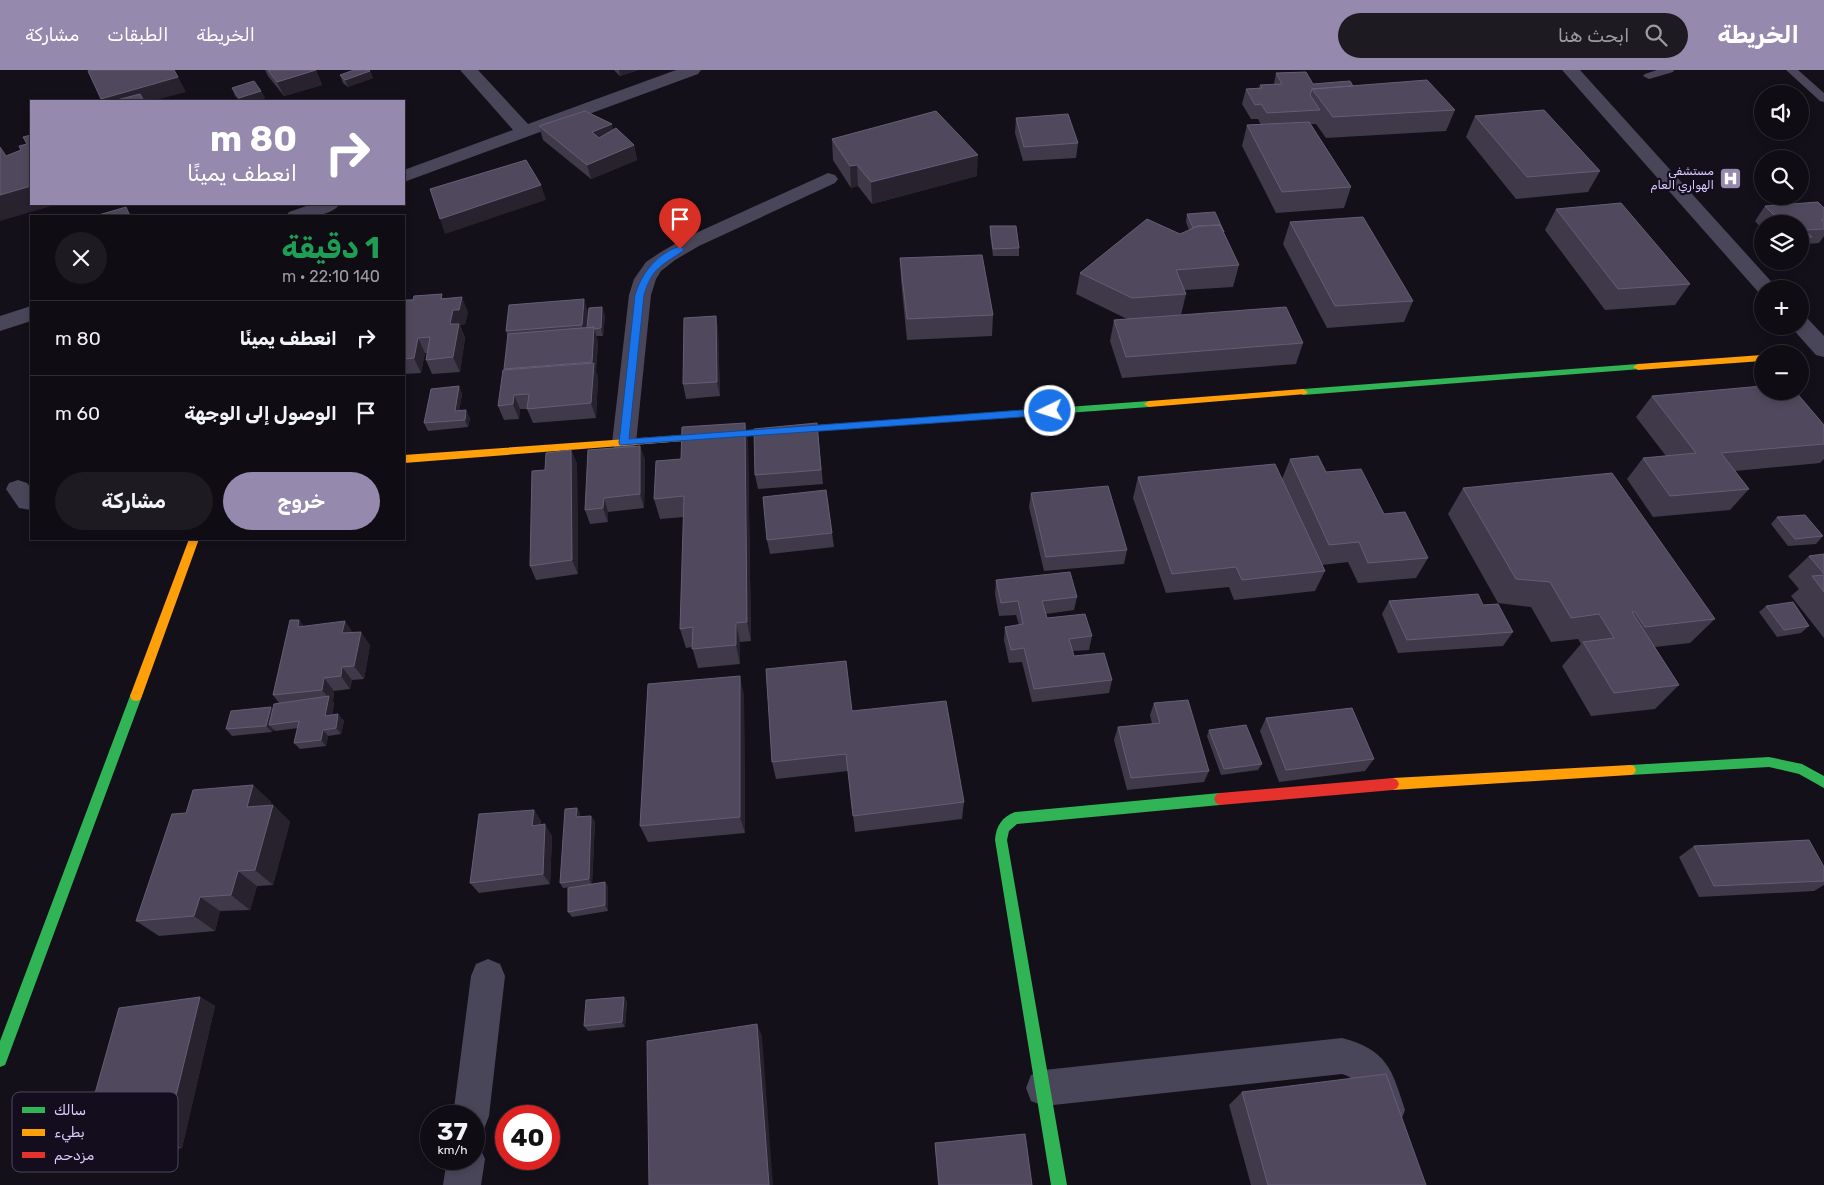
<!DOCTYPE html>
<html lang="ar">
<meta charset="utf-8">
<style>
:root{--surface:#0f0c14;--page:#1d1a22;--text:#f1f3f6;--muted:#9b9ba0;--line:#2f2c34;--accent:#958aad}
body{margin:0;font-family:Rubik,"Noto Naskh Arabic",sans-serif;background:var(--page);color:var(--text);direction:rtl;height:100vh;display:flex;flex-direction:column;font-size:19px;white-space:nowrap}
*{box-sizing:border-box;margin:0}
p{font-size:16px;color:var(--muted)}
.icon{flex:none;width:28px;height:28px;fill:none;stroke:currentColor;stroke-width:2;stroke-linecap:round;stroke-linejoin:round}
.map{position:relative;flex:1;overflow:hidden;direction:ltr}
.details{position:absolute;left:30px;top:145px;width:375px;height:325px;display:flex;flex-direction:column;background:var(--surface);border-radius:0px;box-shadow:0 2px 8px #0003,0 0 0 1px var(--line);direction:rtl}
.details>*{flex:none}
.hud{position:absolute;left:30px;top:30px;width:375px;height:105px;border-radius:0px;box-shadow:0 2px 8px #0003,0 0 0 1px var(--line);direction:rtl;background:#958aad;color:#fff;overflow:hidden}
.controls{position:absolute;left:1754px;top:15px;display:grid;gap:10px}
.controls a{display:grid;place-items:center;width:55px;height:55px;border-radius:50%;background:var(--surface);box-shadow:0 2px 8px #0003,0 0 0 1px var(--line);font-size:25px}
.speed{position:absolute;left:420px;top:1035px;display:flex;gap:10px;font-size:25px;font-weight:700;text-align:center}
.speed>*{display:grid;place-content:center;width:65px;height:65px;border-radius:50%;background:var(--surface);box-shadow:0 2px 8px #0003,0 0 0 1px var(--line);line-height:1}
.speed small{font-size:12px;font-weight:400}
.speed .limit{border:8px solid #d22;background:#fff;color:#111}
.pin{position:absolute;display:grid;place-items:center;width:42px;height:42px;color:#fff;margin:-51px -21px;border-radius:50% 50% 50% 0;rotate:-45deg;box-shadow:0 0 5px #0007}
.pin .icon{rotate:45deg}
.me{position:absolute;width:55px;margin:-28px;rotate:266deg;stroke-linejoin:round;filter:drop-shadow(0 0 4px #0008)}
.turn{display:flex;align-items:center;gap:18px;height:105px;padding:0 25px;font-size:22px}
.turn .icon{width:65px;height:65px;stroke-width:2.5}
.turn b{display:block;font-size:35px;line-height:42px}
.round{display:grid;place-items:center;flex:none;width:52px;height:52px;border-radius:26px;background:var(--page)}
.summary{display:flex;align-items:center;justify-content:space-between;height:85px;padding:0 25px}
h1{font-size:30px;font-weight:700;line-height:38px;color:#1e9e55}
.button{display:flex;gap:10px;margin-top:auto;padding:10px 25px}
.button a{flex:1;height:58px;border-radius:30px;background:var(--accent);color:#fff;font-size:20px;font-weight:700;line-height:58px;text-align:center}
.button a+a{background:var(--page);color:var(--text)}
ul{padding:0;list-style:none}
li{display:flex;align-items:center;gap:15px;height:75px;padding:0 25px;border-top:1px solid var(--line)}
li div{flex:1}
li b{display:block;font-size:19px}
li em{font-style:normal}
header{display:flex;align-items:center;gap:30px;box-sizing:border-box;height:70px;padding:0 25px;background:var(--accent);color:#fff}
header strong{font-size:24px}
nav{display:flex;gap:28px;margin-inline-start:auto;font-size:18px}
.search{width:350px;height:45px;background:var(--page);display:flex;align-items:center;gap:12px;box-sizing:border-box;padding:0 18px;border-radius:28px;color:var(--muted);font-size:19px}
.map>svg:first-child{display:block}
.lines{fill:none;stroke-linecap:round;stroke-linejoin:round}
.lane{fill:#4a465a;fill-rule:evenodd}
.street{fill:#4a465a;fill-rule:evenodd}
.fast{fill:#30b455;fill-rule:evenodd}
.slow{fill:#ff9f0a;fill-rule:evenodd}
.jam{fill:#e5322d;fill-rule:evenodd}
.wall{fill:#3f3949}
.shaded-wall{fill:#27222e}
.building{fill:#50495d;stroke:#655d76}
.route{fill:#1a73e8;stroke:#114b97}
.labels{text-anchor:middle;stroke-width:4.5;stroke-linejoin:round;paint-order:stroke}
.far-poi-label{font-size:12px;fill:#dbcbfc;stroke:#130d1d;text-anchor:end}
.key{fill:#130d1d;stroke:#4f4660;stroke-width:1}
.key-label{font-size:14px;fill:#dbcbfc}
</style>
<header>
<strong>الخريطة</strong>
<div class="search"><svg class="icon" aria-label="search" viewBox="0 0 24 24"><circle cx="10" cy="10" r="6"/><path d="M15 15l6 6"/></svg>ابحث هنا</div>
<nav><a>الخريطة</a><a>الطبقات</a><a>مشاركة</a></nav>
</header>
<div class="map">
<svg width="1824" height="1115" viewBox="0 0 1824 1115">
<rect width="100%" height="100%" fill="#14101a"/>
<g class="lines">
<path class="lane" d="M1657,0H1674L1673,2L1649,9L1643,6L1645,4Z
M1786,0H1798L1824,23V32L1820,31Z"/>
<path class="street" d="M460,0H478L528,54L676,0H701L698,4L404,112V100L513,60Z
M1562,0H1580L1778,219H1762V224H1760Z
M828,103L835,105L838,109L835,113L699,176L675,190L661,201L656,209L651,225L636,373L633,379L624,382L615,379L612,373L629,225L634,209L646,192L661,182L685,168Z
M312,134H340C330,148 301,147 286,146L289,142Z
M31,236V251L0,261V246Z
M1800,247L1808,249L1824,266V287L1816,285L1790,256H1800Z
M18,410L27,413L31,418V440L19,438L6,419L9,413Z
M488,889L500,894L505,906L489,1046L484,1059L474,1063V1046H453L471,906L476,894Z
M1342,968C1387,980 1392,999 1405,1040L1400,1053L1387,1058L1374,1053C1367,1035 1364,1010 1342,1004L1044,1036L1031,1031L1026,1018L1031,1005L1044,1000Z
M474,1074L479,1076L485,1089L481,1115H443L447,1089H474Z"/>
<path class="fast" d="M1638,294L1641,295V299L1303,325L1298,322L1303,319Z
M1149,331L1154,334L1149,337L697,370L692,367L697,364Z
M136,621L140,622L142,626L7,990L5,995L0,997V971L130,626L132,622Z
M1769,687L1802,694L1824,706V718L1799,704L1769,697L1630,705L1626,704L1624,700L1626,696L1630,695Z
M1220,723L1224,725L1226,729L1224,733L1220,735L1017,754L1009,761L1007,770L1067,1115H1051L995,770C996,756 1002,747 1015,742Z"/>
<path class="slow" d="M1762,285V291L1638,300L1633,297L1638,294Z
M1303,319L1308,322L1306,324L1149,337L1144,334L1149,331Z
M697,364L702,367L697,370L404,393V385Z
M189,469H199L142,626L140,630L136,631L132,630L130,626Z
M1630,695L1634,696L1636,700L1634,704L1630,705L1393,720L1389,718L1387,714L1389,710L1393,708Z"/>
<path class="jam" d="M1393,708L1397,710L1399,714L1397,718L1393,720L1220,735L1216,733L1214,729L1216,725L1220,723Z"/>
</g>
<path class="wall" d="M265,0H316L322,15L284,26L268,6Z
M614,0H638L620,6Z
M370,1L373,8L348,17L343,13L340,5Z
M1276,3L1313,14L1353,16L1455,40L1446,61L1326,68L1316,54H1311L1351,117L1344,138L1276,143L1242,76L1247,55H1261L1258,49H1251L1242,34L1246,19L1259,18L1260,15L1274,14Z
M232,18L261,21L265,28L256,31H240L235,26Z
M1475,46L1600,101L1588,122L1516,129L1466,67Z
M1016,48L1078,73L1076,88L1023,91L1015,63Z
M539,56L613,60L634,75L637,90L591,109L543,70Z
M832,69L977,106L872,134L858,116L851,118L833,90Z
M1765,136L1824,138V166L1819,173L1806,174L1800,182V154H1762V159L1755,151Z
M1556,139L1690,214L1675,235L1605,240L1545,160Z
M1187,144L1224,162V163L1239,195L1233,217L1184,220L1186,224L1181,245L1303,273L1296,294L1122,308L1110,271L1114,250L1127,249L1076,224L1080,203L1189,160L1186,152Z
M1290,152L1413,231L1404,252L1327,258L1283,174Z
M990,156L1019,178V186H993L990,164Z
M900,188L993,245L992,266L907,270L901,210Z
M444,228L468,242L465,254L460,255L465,268L460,302L432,304L426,290L427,283H425L421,303L404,304V230Z
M584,229L588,244L605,245L603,266H596L598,272L596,301L598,307L596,348L533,353L527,339H520L519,349L504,350L498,336L504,300L508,267L506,261Z
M716,246L718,261L720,326L686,329L683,314Z
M459,316L462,324L459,341L470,348L468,357L428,361L424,353Z
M1652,326L1824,355V389L1820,393L1735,401L1749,419L1730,440L1653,447L1627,409L1643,388L1666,386L1636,347Z
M745,353L748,374L751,571L740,572V594L698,598L692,577L686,578L680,559L684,447L660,449L654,429L681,389Z
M817,353L823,414L758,419L755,405Z
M640,376L645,390L644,438L608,442V452L590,454L585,440Z
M571,380L577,394L578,504L536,510L530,496L545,400Z
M1290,389L1326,402L1384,444L1428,488L1416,508L1358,513L1348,492L1322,495L1325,501L1315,521L1234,530L1229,517L1166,523L1133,428L1138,407L1282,409Z
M1463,418L1715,549L1690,573L1655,577L1679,615L1655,639L1591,646L1562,596L1581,574L1578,569L1551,572L1531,537L1498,533L1448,444Z
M1031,423L1127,480L1124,494L1044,501L1029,437Z
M1777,447L1823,466L1816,474L1788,476L1771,454Z
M832,463L834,477L770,484L767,470Z
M1824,484V568L1791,526L1799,519L1788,506L1809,486Z
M996,510L1077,527L1074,540L1046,544L1047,548L1092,566L1089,580L1072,581L1074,586L1112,610L1109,623L1032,632L1022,592L1009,593L1004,570L1005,557L1019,555L1016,545L999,546L995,524Z
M1389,531L1483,535L1513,562L1503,576L1398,583L1382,544Z
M1766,536L1809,556L1801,563L1777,567L1759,542Z
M304,556L353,562L370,575L364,609L352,610L350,619L334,621L333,631L334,633L332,645L338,644L344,651L341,664L328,666L326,676L300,679L294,673L298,658L275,661L273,659L272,662L232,666L226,659L273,639L279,633L273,625Z
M744,625L745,763L648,772L640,756Z
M1154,633L1209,701L1204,712L1127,720L1114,670L1118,657L1152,654L1150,645Z
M852,641L964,732L962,749L855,762L848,701L776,709L772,692Z
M1266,648L1374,689L1365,701L1279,712L1260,661Z
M1209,660L1262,694L1258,700L1221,705L1207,666Z
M253,715L271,732L270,736L273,735L290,752L273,815L257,816L250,840L220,841L215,861L159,866L136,851L186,743Z
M577,738L580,743V747L595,751L592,814L605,812L608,817V841L572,847L568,842L583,816L563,818L560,813Z
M534,740L541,751V755L552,766L550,814L479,823L470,813Z
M1694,776L1824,797V815L1814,821L1699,827L1679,787Z
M200,927L215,936L182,1078L139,1083L121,1077L132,1038L110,1041L92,1034Z
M627,931L625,957L588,961L584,956Z
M1242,1022L1426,1115H1251L1229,1035Z
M935,1073L1032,1115H938L935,1079Z"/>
<path class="shaded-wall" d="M316,0L322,15L284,26L277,12Z
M619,0H638L620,6Z
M370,1L373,8L348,17L345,10Z
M178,7L186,22L152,31H103L101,29Z
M261,21L265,28L256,31H241L239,28Z
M612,54L615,68L596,76L592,62Z
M634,75L637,90L591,109L587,95Z
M978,85L977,106L872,134L871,112Z
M857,95L858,116L851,118L850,96Z
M541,115L546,130L445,164L440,149Z
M31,116V134H58L0,151V125Z
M462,227L468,242L465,254L460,255L465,268L460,302L453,287L450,254L453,240Z
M584,229L588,244L586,270L582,255Z
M602,237L605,245L603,266L601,258Z
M716,246L718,261L720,326L717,312Z
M594,257L598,272L596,301L598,307L596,348L591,333L594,298L592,292Z
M418,268L425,283L421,303L414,288Z
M459,316L462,324L458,349L455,341Z
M514,325L520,339L519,349L513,334Z
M466,340L470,348L468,357L465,350Z
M745,353L748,374L751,571L747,552Z
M640,376L645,390L644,438L640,424Z
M571,380L577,394L578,504L572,490Z
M604,428L608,442V452L603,438Z
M299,550L309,563L298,557Z
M345,551L355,565L342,563Z
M736,553L740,572V594L736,575Z
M361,562L370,575L364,609L354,596Z
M342,597L352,610L350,619L341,606Z
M740,606L744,625L745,763L740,747Z
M324,608L334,621L333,631L334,633L331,652L325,646L329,628L322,620Z
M271,637L277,644L269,655L273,659L272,662L266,656Z
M338,644L344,651L341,664L336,658Z
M323,660L328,666L326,676L321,670Z
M253,715L271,732L265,754L247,737Z
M273,735L290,752L273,815L255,800Z
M577,738L580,743L579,753L576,747Z
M534,740L541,751L540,768L532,756Z
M591,746L595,751L592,815L589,809Z
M545,754L552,766L550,814L543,804Z
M238,801L257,816L250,840L231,825Z
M605,812L608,817V841L605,835Z
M200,827L220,841L215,861L194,846Z
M200,927L215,936L182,1078L165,1071Z
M624,927L627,931L625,957L622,952Z
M757,954L762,966L773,1115H769Z"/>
<path class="building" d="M92,0H174L178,7L101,29L88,1Z
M268,0H316L277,12Z
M354,0H369L370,1L345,10L340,5Z
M1306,2L1313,14L1350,11L1353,16L1312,19L1310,25L1320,40L1267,43L1261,34L1255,35L1246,19L1262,18L1260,15L1282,14L1276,3Z
M1427,10L1455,40L1333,47L1312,19Z
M254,11L261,21L239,28L232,18Z
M140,24L144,31H113Z
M1544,40L1600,101L1527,107L1475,46Z
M585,41L612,54L592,62L599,68L616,58L634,75L587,95L539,56Z
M936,41L978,85L871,112L857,95L850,96L832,69Z
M1068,44L1078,73L1024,77L1016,48Z
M1309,52L1351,117L1282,122L1247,55Z
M31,65V116L0,125V77L6,86L21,80L19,76L27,74L23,67Z
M526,90L541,115L440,149L430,119Z
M1818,132L1824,138V150H1821L1824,152V159L1805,160L1812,167L1800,168V154H1783L1765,136Z
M1621,133L1690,214L1618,219L1556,139Z
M126,137L130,146H95Z
M1215,142L1224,162L1220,155L1198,156L1193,158L1187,144Z
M1363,147L1413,231L1335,236L1290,152Z
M1147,149L1180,164L1198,156L1220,155L1239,195L1176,200L1186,224L1132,228L1080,203Z
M990,156H1016L1019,178L993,179Z
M982,185L993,245L907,249L900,188Z
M442,224L441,229L462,227L459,240H453L450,254H459L453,287L426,290L430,267L418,268L414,288L404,289V230H413L414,226Z
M584,229L582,255L506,261L509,235Z
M602,237L601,258L594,259V257L587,258L589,238Z
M1286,237L1303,273L1126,287L1114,250Z
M716,246L717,312L683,314L684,248Z
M594,257L592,292L504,299L508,264Z
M594,293L591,333L527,339L529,324L514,325L513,334L498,336L503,300Z
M459,316L455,341L466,340L465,350L424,353L431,319Z
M1762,316V321H1795L1824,355V374L1721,383L1749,419L1670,426L1643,388L1696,383L1652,326Z
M745,353L747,552L736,553V575L692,579L693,557L680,559L684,426L654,429L656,391L681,389L682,357Z
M817,353L821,400L755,405L754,359Z
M640,376V424L604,428L603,438L585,440L588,380Z
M571,380L572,490L530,496L532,401L545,400L546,383Z
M1318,386L1326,402L1361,399L1384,444L1405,442L1428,488L1368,493L1359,472L1329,475L1290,389Z
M1275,394L1325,501L1242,510L1236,497L1172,504L1138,407Z
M1612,403L1715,549L1645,557L1635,542H1632L1679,615L1614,623L1583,572L1614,568L1599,544L1571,548L1550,512L1516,509L1463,418Z
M1108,416L1127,480L1046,487L1031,423Z
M826,420L832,463L767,470L763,427Z
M1805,445L1823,466L1795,469L1777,447Z
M1824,484V504L1809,486Z
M1070,502L1077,527L1042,531L1047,548L1085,544L1092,566L1069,569L1074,586L1104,583L1112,610L1034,619L1024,578L1011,580L1005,557L1023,554L1018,531L1001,533L996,510Z
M1824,505V522L1812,506Z
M1478,524L1483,535L1498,534L1513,562L1407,570L1389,531Z
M1793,532L1809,556L1784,560L1766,536Z
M290,550H299L298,557L345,551L342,563L361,562L354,596L342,597L341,606L324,608L322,620L273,625Z
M846,591L852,641L946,631L964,732L853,746L846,684L772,692L766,599Z
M740,606V747L640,756L648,614Z
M329,626L325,646L338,644L336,658L323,660L321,670L294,673L299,651L269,655L274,634Z
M1188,630L1209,701L1131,708L1118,657L1160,653L1154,633Z
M271,637L266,656L226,659L231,641Z
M1352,638L1374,689L1286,700L1266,648Z
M1246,655L1262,694L1224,699L1209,660Z
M253,715L247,737L273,735L255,800L238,801L231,825L200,827L194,846L136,851L172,744L186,743L193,720Z
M577,738L576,747L591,746L589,809L560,813L565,739Z
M534,740L532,756L545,754L543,804L470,813L479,744Z
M1809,770L1824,797V811L1714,816L1694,776Z
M605,812V835L568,842V818Z
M200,927L165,1071L121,1077L134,1029L92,1034L119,938Z
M624,927L622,952L584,956L586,930Z
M757,954L769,1115H649L647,971Z
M1386,1004L1426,1115H1268L1242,1022Z
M1025,1064L1032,1115H939L935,1073Z"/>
<path class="route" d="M680,176L684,179L683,181C661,196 652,198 644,225L629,369L1050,338L1055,341L1050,345L620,375L619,373L635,225C642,202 657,184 680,176Z"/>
<defs>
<symbol id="hospital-square" viewBox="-11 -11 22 22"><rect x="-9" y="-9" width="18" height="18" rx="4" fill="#958aad" stroke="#130d1d"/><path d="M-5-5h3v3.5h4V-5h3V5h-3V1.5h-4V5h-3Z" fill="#fff"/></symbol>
</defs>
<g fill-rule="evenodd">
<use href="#hospital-square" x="1718" y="96" width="25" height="25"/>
</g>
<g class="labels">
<g class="far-poi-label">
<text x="1714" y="105">مستشفي<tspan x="1714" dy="14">الهواري العام</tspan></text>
</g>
</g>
<rect x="12" y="1022" width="166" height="80" rx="8" class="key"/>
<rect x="22" y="1037" width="23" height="6" fill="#30b455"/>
<rect x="22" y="1059" width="23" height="7" fill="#ff9f0a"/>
<rect x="22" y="1082" width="23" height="6" fill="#e5322d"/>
<g class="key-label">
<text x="54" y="1045">سالك</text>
<text x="54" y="1067">بطيء</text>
<text x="54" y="1090">مزدحم</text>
</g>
</svg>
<div class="controls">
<a><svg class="icon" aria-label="sound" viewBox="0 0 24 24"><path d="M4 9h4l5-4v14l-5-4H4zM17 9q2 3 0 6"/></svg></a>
<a><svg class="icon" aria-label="search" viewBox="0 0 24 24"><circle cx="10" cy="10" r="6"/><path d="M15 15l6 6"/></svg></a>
<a><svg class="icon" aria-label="layers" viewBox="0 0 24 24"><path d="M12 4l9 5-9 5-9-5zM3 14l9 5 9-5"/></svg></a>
<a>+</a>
<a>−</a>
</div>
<div class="speed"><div>37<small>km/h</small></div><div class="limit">40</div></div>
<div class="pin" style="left:680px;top:179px;background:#d93025"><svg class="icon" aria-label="arrive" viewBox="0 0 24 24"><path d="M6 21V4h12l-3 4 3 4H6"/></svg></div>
<svg class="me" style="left:1050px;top:341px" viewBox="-20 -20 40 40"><circle r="17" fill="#1a73e8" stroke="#fff" stroke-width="3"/><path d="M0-11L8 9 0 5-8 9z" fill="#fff"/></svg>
<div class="hud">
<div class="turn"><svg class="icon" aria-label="right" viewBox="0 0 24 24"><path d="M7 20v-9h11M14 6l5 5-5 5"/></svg><div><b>80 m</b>انعطف يمينًا</div></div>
</div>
<section class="details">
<div class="summary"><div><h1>1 دقيقة</h1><p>140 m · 22:10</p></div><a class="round"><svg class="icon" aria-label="close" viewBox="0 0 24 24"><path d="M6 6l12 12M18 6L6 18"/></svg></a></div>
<ul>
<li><svg class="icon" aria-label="right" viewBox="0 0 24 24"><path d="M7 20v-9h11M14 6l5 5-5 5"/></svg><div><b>انعطف يمينًا</b></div><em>80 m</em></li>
<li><svg class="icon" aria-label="arrive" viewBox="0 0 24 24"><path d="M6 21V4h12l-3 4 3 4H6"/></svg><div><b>الوصول إلى الوجهة</b></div><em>60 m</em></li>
</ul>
<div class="button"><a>خروج</a><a>مشاركة</a></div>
</section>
</div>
